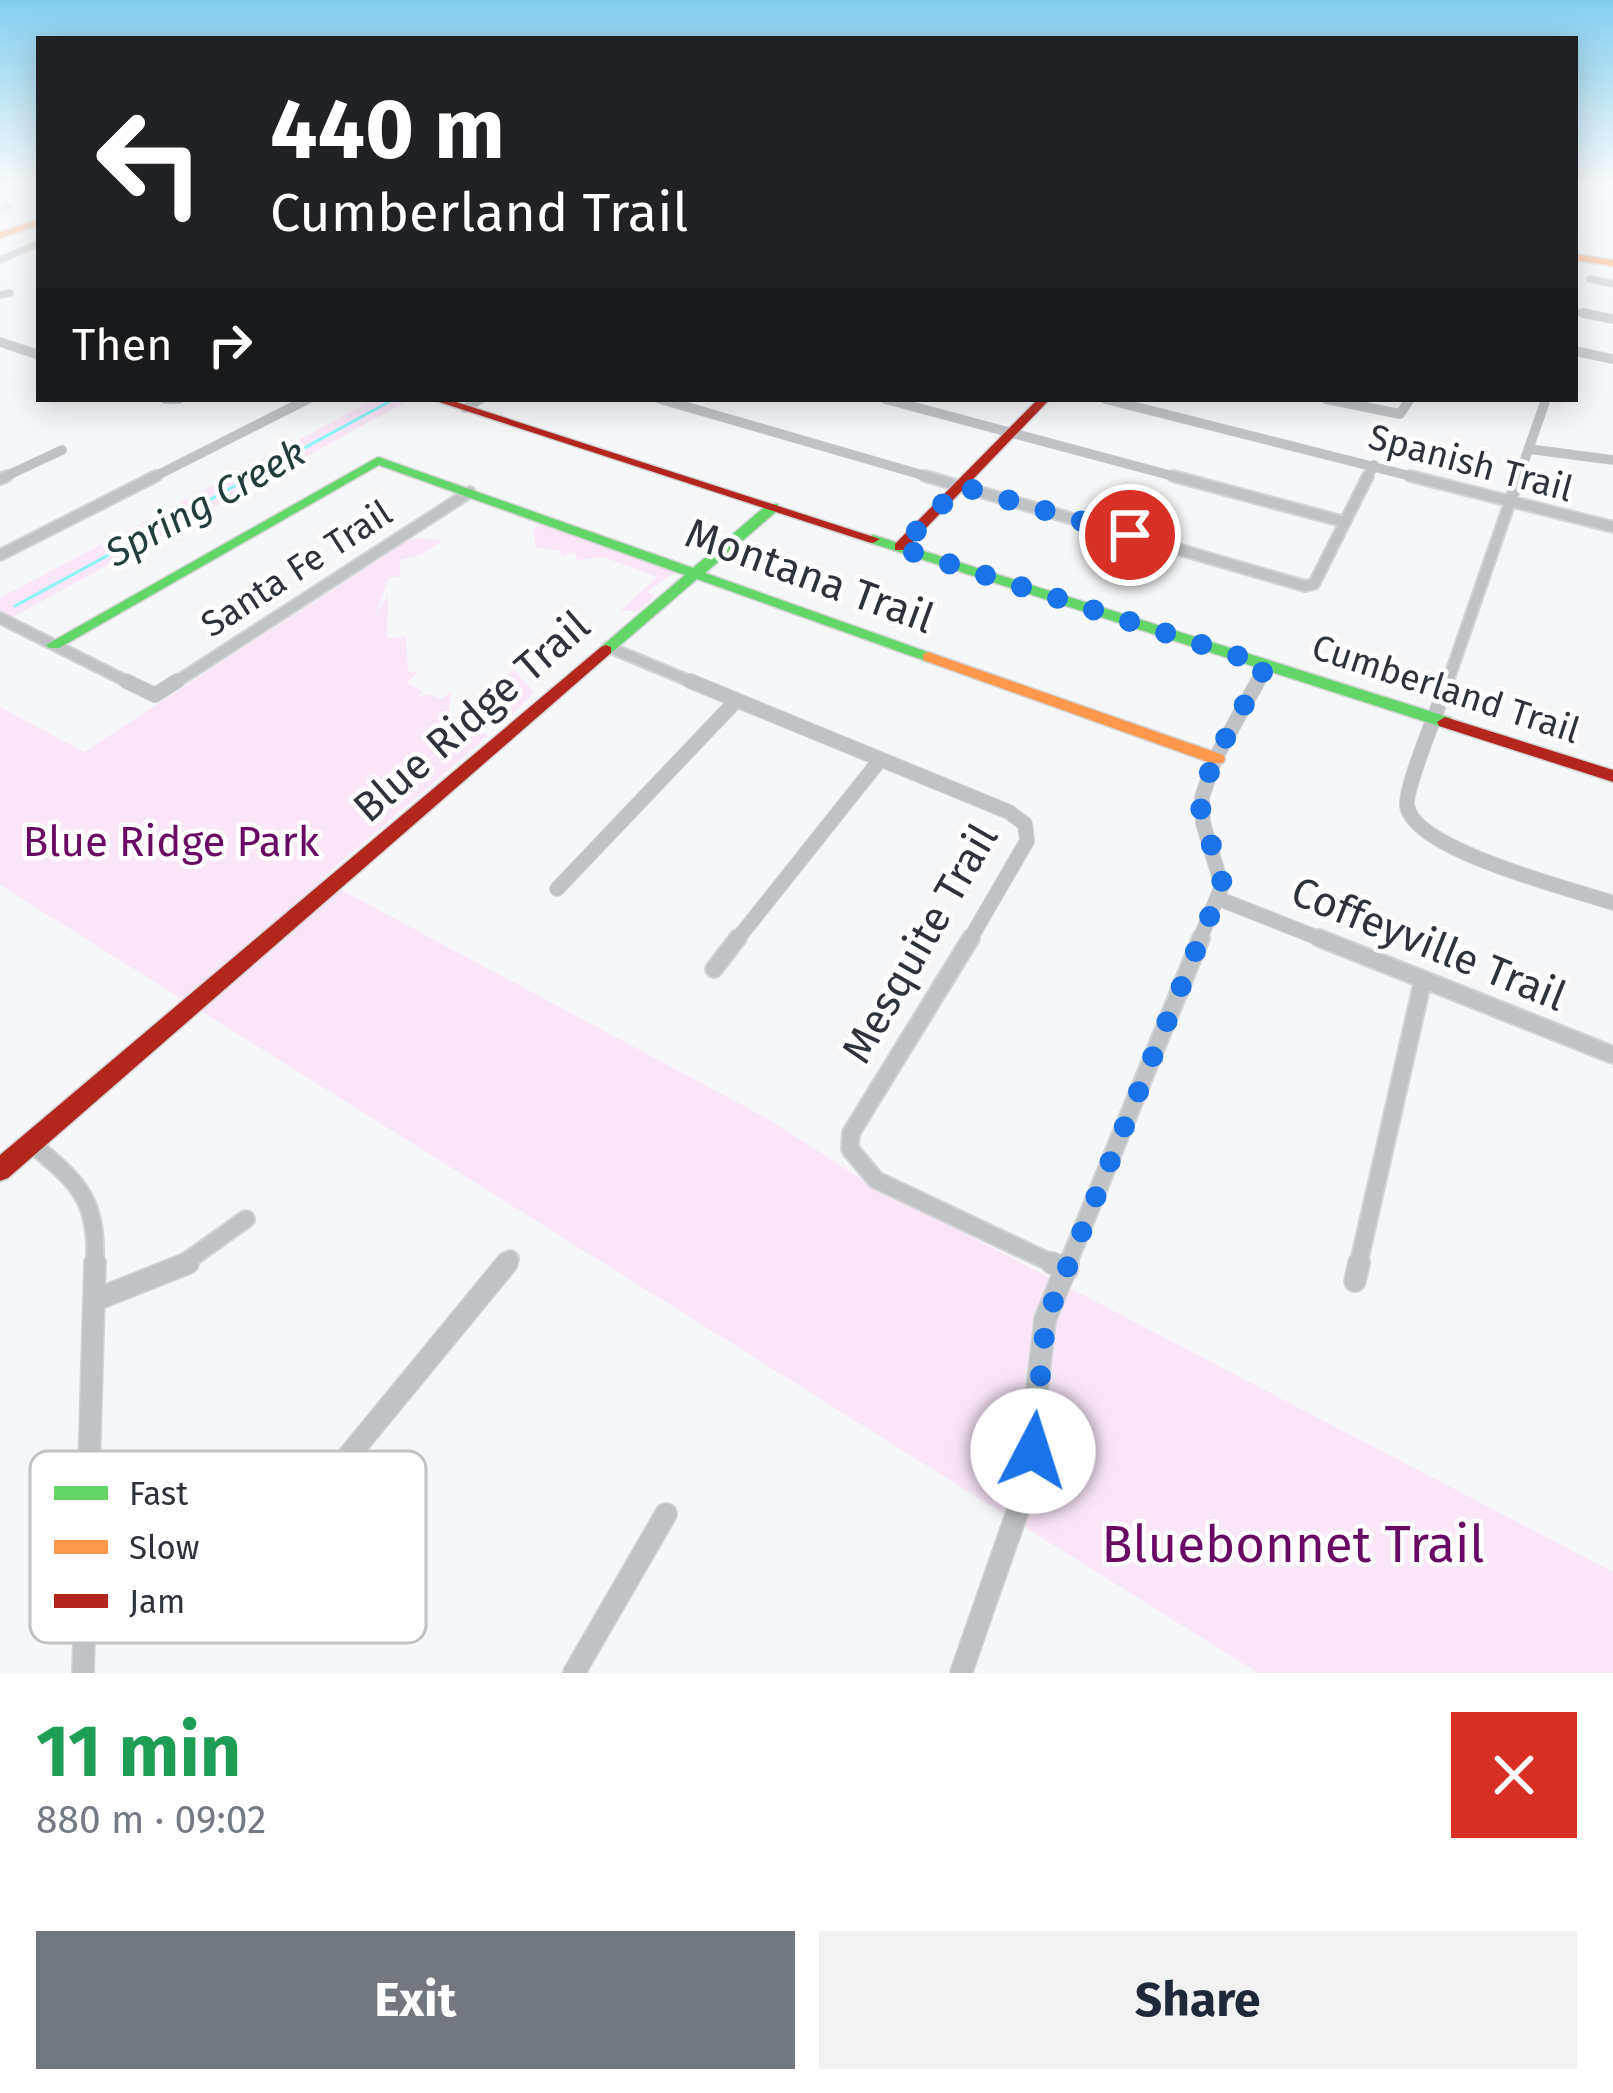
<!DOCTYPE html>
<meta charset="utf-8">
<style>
:root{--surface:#fff;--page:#f2f2f3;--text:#1f2937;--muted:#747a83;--accent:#73777e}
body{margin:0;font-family:"Fira Sans",sans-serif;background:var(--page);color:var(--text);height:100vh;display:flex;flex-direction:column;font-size:45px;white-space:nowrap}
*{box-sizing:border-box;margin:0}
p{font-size:39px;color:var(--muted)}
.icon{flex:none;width:66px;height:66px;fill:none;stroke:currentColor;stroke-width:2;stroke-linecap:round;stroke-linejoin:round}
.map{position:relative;height:1673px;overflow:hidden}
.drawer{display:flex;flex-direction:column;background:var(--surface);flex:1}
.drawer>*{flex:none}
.hud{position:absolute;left:36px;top:36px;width:1542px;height:366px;border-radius:0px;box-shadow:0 6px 30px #0003;background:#202124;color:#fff;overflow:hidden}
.pin{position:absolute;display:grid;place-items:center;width:102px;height:102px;color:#fff;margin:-51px;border:6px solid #fff;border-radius:50%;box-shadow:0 3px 12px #0007}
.me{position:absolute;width:132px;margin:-66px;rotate:5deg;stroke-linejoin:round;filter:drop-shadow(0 0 9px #0008)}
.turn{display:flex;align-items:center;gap:42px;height:252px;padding:0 36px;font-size:54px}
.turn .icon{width:156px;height:156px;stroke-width:2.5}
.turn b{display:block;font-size:84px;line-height:102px}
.then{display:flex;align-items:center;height:114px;padding:0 36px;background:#0003;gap:24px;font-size:45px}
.round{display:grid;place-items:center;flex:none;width:126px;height:126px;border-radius:0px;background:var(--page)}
.head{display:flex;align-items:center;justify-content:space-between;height:204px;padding:0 36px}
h1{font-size:72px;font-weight:700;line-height:90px;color:#1e9e55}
.primary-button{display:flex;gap:24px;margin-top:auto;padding:24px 36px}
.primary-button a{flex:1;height:138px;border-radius:0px;background:var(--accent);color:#fff;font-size:48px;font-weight:700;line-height:138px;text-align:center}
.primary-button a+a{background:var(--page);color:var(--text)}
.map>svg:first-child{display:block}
.green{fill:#f9e7f8}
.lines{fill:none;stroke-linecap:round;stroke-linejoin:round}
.stream{stroke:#89f5f7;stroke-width:3}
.street-far5-casing{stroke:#d2d4d6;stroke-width:8}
.street-far4-casing{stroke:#d2d4d6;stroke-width:10}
.street-far3-casing{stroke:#d2d4d6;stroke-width:14}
.street-far2-casing{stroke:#d2d4d6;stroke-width:16}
.street-far1-casing{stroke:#d2d4d6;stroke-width:20}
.street-casing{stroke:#d2d4d6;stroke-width:24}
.fast-casing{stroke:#d2d4d6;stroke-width:3}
.slow-casing{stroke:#d2d4d6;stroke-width:3}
.jam-casing{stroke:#d2d4d6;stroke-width:3}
.street-far5{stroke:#bfc3c5;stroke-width:6}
.street-far4{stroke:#bfc3c5;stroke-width:9}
.street-far3{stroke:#bfc3c5;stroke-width:10}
.street-far2{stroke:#bfc3c5;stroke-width:14}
.street-far1{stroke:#bfc3c5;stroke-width:16}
.street{stroke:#bfc3c5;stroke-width:21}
.fast{fill:#63d668;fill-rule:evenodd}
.slow{fill:#ff974d;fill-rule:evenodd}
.jam{fill:#b3261e;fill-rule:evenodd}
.route{stroke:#1a73e8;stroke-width:21;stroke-dasharray:0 37.8}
.labels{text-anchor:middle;stroke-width:9;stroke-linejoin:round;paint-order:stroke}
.far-street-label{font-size:36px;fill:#2d323b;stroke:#fff}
.far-water-label{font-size:39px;font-style:italic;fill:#233d3d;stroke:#fff}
.street-label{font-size:42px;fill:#2d323b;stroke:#fff}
.park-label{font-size:42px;fill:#690964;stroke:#fff}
.near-park-label{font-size:51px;fill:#690964;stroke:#fff}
.key{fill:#fff;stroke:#c0c2c4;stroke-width:3}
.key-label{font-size:33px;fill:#2d323b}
</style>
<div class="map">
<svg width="1613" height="1673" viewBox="0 0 1613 1673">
<rect width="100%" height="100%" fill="#f5f7f9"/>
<path class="green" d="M376,399H411L0,624V598Z
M541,524L677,571L647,592L655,596L638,611H620L657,577L603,557L577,560L575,551L562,557L560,551L536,547L533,530Z
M412,538L443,540L421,555L400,560V576L389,578L375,616L388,595L387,639L406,636L408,672L419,671L406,683L422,691L419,698L427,694L441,699L451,692L449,713L488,736L321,879L770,1120L863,1180L1613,1572V1673H1258L0,885V707L84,752Z
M514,669L534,693L506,721L474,708L475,700L485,702L514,679L507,675Z"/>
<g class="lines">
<path class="stream" d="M0,187L6,186
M15,606L394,399"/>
<defs>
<path id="street-far5" d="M0,209L9,206
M0,260L39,243
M1590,279L1613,284
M0,295L10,293
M1576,312L1599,316"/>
<path id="street-far4" d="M1583,313L1613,319
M0,342L39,355
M1575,351L1613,359
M165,399H179
M660,399L936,479
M885,399L1184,479
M1105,399L1422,479
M1326,399L1400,414L1410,399
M465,408L481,399
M1529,449L1613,460
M0,479L62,450
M150,479L308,399
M1367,479L1374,465
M1518,479L1546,399"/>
<path id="street-far3" d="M925,476L1305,586L1314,584L1368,476
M1173,476L1345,522
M1410,476L1613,527
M0,479L7,476
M0,555L156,476
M0,618L132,684
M608,647L697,684
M173,684L470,492
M1256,684L1266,665
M1447,684L1519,476"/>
<path id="street-far2" d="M126,681L155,695L177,681
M690,681L1009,812L1025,824L1027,841L969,941
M1448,681C1440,704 1405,787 1407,805C1412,850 1572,889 1613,903
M557,889L735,702
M1217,898L1326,941
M736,941L880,760
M1199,941L1222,886L1203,823L1202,797L1215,759L1258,681"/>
<path id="street-far1" d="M971,938L851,1133L850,1149L876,1180L1058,1266
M1319,938L1613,1055
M714,969L738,938
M32,1144C81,1185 97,1199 95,1266
M180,1266L246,1219
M504,1266L510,1259
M1067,1266L1201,938
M1358,1266L1423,980"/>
<path id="street" d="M1052,1263L1067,1270
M1355,1281L1359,1263
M95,1300L188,1263
M84,1605L277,1516L323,1487L507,1263
M83,1673L95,1263
M574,1673L666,1514
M961,1673L1026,1487L1045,1320L1068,1263"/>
<path id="fast" d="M378,457L693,568L768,504H778V510L705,573L933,654L936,657L928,662L923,660L697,579L611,653H601V647L685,575L379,465L59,648H49L46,645Z
M873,535L1451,718L1453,722L1445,727L1439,726L868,542L866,539Z"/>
<path id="slow" d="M39,219V225L0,238V232Z
M1575,254L1613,260V266L1575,260Z
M928,652L1223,755L1225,759L1223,763H1211L923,660V654Z"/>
<path id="jam" d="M430,399H447L880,539L873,543L868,542Z
M1038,399H1050L905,550H895V544Z
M606,645L611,647V653L8,1178L0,1181V1155L601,647Z
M1445,717L1613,770V782L1439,726L1437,722Z"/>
</defs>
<use href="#street-far5" class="street-far5-casing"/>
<use href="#street-far4" class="street-far4-casing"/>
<use href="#street-far3" class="street-far3-casing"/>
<use href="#street-far2" class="street-far2-casing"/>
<use href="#street-far1" class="street-far1-casing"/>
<use href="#street" class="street-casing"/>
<use href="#fast" class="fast-casing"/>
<use href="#slow" class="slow-casing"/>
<use href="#jam" class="jam-casing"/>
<use href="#street-far5" class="street-far5"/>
<use href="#street-far4" class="street-far4"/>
<use href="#street-far3" class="street-far3"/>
<use href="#street-far2" class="street-far2"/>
<use href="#street-far1" class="street-far1"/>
<use href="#street" class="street"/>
<use href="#fast" class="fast"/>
<use href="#slow" class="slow"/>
<use href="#jam" class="jam"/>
</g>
<linearGradient id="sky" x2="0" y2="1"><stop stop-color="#82ceee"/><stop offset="0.44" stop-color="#fafbfc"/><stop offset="1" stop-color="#fafbfc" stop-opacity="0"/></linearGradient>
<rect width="1613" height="420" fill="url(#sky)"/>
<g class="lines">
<path class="route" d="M1033,1451L1046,1320L1222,886C1222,860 1205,838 1201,813C1197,774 1249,702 1266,665L900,548L960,486L1130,535"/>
</g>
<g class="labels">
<g class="far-street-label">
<text transform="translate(1471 462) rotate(15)" y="13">Spanish Trail</text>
<text transform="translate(296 568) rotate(-33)" y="13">Santa Fe Trail</text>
<text transform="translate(1446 688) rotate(18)" y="13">Cumberland Trail</text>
</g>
<g class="far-water-label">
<text transform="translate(205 502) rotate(-29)" y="14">Spring Creek</text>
</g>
<g class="street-label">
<text transform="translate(810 575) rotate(20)" y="15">Montana Trail</text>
<text transform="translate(471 716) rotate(-41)" y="15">Blue Ridge Trail</text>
<text transform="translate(919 943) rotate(-60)" y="15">Mesquite Trail</text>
<text transform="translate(1429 943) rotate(22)" y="15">Coffeyville Trail</text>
</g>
<g class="park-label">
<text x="171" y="856">Blue Ridge Park</text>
</g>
<g class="near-park-label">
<text x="1293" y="1562">Bluebonnet Trail</text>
</g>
</g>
<rect x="30" y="1451" width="396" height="192" rx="18" class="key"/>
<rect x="54" y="1486" width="54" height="14" fill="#63d668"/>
<rect x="54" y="1540" width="54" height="14" fill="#ff974d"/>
<rect x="54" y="1594" width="54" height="14" fill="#b3261e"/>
<g class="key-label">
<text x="129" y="1505">Fast</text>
<text x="129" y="1559">Slow</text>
<text x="129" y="1613">Jam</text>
</g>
</svg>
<div class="pin" style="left:1130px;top:535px;background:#d93025"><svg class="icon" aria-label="arrive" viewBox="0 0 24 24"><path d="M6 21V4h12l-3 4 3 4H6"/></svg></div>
<svg class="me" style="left:1033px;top:1451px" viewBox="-20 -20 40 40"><circle r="19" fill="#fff"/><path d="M0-13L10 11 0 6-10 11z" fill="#1a73e8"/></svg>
<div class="hud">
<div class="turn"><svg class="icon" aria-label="left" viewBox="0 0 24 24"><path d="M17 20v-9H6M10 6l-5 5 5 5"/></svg><div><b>440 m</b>Cumberland Trail</div></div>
<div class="then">Then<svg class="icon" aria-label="right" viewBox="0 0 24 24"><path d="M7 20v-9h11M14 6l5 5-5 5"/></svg></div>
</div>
</div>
<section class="drawer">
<div class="head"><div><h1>11 min</h1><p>880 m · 09:02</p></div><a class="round" style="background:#d93025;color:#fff"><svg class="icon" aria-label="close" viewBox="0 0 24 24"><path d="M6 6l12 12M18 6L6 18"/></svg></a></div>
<div class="primary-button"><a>Exit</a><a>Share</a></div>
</section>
